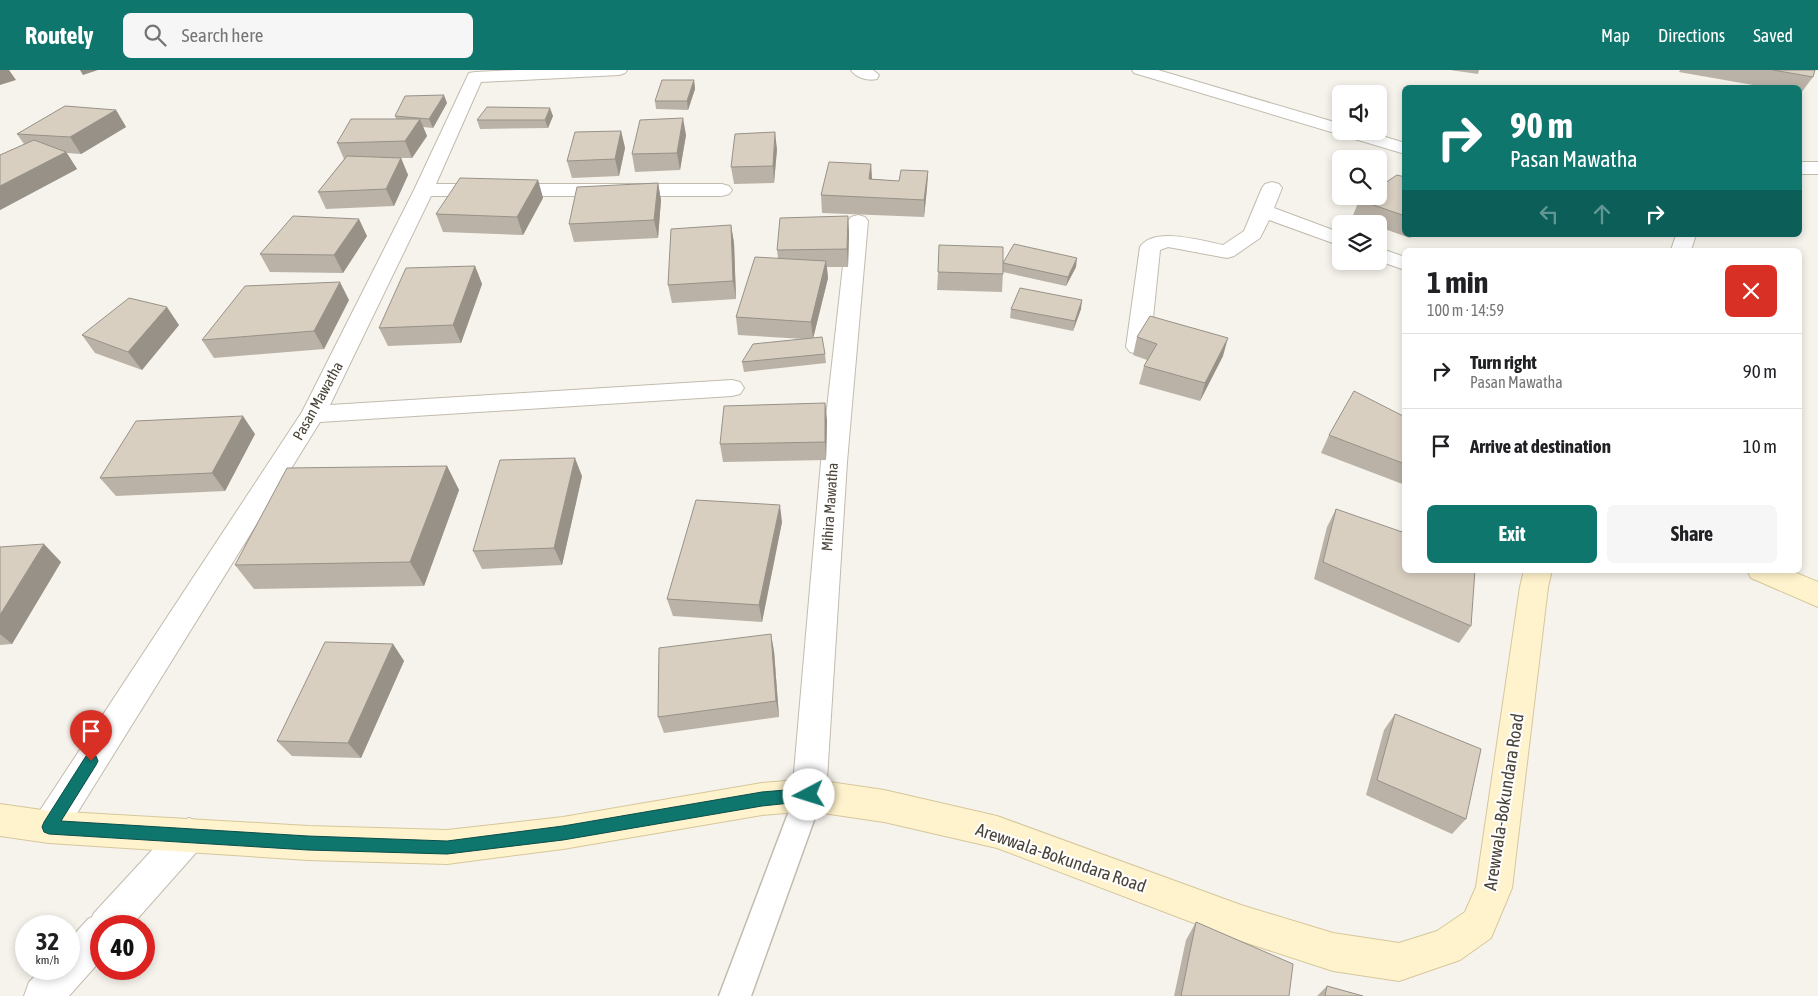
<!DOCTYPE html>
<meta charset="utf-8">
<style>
:root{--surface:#fff;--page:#f6f6f6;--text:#202124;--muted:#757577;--line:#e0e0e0;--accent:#0f766e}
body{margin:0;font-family:"Asap Condensed",sans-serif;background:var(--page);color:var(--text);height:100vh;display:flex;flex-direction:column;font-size:19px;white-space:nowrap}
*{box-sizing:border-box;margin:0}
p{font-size:16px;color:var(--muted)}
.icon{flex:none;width:28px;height:28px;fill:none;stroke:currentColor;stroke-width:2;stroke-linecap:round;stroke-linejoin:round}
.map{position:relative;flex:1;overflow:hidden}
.drawer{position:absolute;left:1402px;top:178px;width:400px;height:325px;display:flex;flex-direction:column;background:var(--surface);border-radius:8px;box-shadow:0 2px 8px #0003}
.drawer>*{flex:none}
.top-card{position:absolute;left:1402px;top:15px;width:400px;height:152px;border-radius:8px;box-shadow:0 2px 8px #0003;background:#0f766e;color:#fff;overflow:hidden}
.tools{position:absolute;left:1332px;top:15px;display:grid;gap:10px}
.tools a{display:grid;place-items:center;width:55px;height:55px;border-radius:8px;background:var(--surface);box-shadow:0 2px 8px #0003;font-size:25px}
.speed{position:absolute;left:15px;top:845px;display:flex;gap:10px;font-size:25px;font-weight:700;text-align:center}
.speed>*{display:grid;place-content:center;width:65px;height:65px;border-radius:50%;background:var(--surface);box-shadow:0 2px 8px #0003;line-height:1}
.speed small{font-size:12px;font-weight:400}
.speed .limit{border:8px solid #d22;background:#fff;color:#111}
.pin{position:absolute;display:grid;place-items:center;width:42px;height:42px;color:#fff;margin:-51px -21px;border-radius:50% 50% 50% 0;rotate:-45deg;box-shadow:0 0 5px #0007}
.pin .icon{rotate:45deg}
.me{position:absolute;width:55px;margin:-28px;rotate:265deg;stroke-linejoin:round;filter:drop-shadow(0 0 4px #0008)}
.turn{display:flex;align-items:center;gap:18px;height:105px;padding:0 25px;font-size:22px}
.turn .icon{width:65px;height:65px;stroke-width:2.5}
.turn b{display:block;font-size:35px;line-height:42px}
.lanes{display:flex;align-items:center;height:48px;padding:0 25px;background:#0003;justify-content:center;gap:25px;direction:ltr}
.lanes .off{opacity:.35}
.round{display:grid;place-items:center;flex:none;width:52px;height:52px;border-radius:8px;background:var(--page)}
.overview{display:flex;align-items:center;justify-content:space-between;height:85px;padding:0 25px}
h1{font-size:30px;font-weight:700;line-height:38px}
.cta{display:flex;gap:10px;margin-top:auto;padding:10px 25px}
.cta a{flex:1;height:58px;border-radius:8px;background:var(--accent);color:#fff;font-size:20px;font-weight:700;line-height:58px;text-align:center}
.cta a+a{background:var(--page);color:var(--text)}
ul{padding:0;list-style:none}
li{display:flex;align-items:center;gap:15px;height:75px;padding:0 25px;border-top:1px solid var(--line)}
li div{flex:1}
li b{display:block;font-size:19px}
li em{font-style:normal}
header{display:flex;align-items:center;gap:30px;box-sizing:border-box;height:70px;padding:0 25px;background:var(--accent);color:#fff}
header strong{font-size:24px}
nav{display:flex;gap:28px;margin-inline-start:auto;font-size:18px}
.search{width:350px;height:45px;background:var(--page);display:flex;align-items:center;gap:12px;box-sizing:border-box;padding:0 18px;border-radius:8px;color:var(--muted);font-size:19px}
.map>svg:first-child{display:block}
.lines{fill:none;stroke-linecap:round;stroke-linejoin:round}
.lane-casing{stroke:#c2bbae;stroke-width:3}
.street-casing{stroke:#c2bbae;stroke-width:2}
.secondary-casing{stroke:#d6c79b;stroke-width:2}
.lane{fill:#fff;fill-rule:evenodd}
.street{fill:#fff;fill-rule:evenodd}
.secondary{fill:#fff3cd;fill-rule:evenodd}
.wall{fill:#bab2a6}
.shaded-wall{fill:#979187}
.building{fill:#d8cfc1;stroke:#979187}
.route{fill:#0f766e;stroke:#0a4d48}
.labels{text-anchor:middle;stroke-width:4;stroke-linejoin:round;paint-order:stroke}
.street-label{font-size:15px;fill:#4b4439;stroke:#fff}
.near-street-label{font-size:18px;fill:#4b4439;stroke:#fff}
</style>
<header>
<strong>Routely</strong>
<div class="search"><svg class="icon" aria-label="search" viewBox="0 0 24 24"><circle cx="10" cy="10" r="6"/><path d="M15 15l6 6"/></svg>Search here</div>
<nav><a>Map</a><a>Directions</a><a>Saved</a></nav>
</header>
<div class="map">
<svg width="1818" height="926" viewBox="0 0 1818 926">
<rect width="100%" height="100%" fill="#f6f3ec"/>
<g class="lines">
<defs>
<path id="lane" d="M809,712L819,716L823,725L751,926H719L795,725L799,716Z"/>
<path id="street" d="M517,0H627L625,3L619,5L481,12L436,114H722L729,116L732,120L729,124L722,126H431L330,335L732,310L740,312L744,318L740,324L732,326L320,352L61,769L49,773L37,769L32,757L37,745L302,342L414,120L467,7L469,3L475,2Z
M851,0H873L879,5L877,9C868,11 856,8 851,0Z
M1132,0H1158L1341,54V61H1366L1405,73V84L1134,3Z
M1800,92H1818V104H1800Z
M1272,112L1279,114L1282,118L1274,138L1341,163V176L1269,150L1260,168L1234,186L1227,188L1168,177L1160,180L1150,277L1146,282L1138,284L1130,282L1126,277L1140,177C1154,156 1202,171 1223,175L1244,161L1262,118L1265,114Z
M858,145L865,147L868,151L847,392L826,725L821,736L809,741L797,736L792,725L821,392L848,151L851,147Z
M1676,165H1696L1691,180H1671Z
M1379,178L1405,187V200L1379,191Z
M189,748L201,753L206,765L201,777L131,856H101V890L69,926H24L29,912L42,899H69V870L88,849L92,847L94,843L177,753Z"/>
<path id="secondary" d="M1524,500H1552L1548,517L1512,818L1491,868L1460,890L1399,911L1333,901L1241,871L997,778L884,752L809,741L762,745L563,779L447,794L308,790L49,773L0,766V734L49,741L308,756L447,760L563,747L762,713L809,709L884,720L997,746L1241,835L1333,863L1399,873L1437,861L1465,842L1476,817L1520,517Z
M1747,500H1789L1818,512V537L1751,508Z"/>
</defs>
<use href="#lane" class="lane-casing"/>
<use href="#street" class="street-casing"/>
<use href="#secondary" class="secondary-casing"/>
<use href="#lane" class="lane"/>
<use href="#street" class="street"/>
<use href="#secondary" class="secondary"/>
</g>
<path class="wall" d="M1450,0H1479L1478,4Z
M1680,0H1815L1813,7L1801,23H1800V18H1770L1679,2Z
M694,10L695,19L688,40L656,39L655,31Z
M447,33L433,58L423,57L427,66L412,88H401L408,105L394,136L326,139L318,122L344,89L337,73L396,49L395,46Z
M116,40L126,57L81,84L67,83L77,99L0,140V85L24,74L17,64Z
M553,46L548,58L480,59L477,50Z
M621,61L625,78L619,106L572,108L567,91Z
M686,65L680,100L635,102L632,84Z
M777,79L774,113L734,114L731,97Z
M871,94L872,109L899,111L928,101L927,118L924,147L822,143L821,125Z
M1405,107V165H1413L1410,168L1379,157V154H1370L1352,148L1359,130Z
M538,110L543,128L523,165L443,162L436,144Z
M658,113L661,130L658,168L574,172L569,154Z
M848,146L849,164L848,197H827L828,208L813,268L825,284L826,293L744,302L742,292L804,269L738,265L736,247L778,188L777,180Z
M731,155L734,173L736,229L672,233L668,215Z
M367,166L343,203L270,202L260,184Z
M1003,192L1076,197L1066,216L1003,202L1002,222L937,220L938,202Z
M475,196L482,214L461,273L388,276L379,258Z
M349,230L324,279L214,288L202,270Z
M1011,239H1081L1073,261L1010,248Z
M179,255L142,300L95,283L82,265Z
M1137,267L1223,286L1200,331L1139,314L1144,296L1147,290L1133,285Z
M825,333L827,351L826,390L723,392L720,374Z
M1405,347V415L1321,383L1329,365Z
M255,364L225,421L116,426L100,408Z
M447,396L459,420L424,516L254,519L235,495Z
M582,406L562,495L482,499L473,481Z
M1336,439L1471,556L1459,573L1314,509L1327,457Z
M782,452L762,552L673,546L667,529Z
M0,477L61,492L12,574L0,575Z
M393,574L404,591L361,688L292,686L277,671Z
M774,581L779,647L664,663L658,647Z
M1395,644L1466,749L1452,764L1366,725L1384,660Z
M1196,852L1289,926H1174L1186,870Z
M1327,916L1363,926H1317Z"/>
<path class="shaded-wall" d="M0,0H9L16,10L0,15Z
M80,0H98L83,5Z
M694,10L695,19L688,40L687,31Z
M444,25L447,33L433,58L429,49Z
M550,38L553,46L548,58L545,50Z
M116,40L126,57L81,84L70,67Z
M683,48L686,65L680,100L677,83Z
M420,49L427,66L412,88L405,71Z
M621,61L625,78L619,106L615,89Z
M775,62L777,79L774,113L773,96Z
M66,82L77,99L0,140V116Z
M401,88L408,105L394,136L386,119Z
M871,94L872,111L869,109Z
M928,101L927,118L924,147V130Z
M538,110L543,128L523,165L517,147Z
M658,113L661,130L658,168L654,150Z
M848,146L849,164L848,197L847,179Z
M359,149L367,166L343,203L334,185Z
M731,155L734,173L736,229L733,211Z
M1077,188L1076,197L1066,216L1068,207Z
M826,191L828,208L813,269L811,252Z
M475,196L482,214L461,273L453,255Z
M340,212L349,230L324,279L314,261Z
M1082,230L1081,239L1073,261L1075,251Z
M167,237L179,255L142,300L128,282Z
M1228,268L1223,286L1200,331L1205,313Z
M825,333L827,351L826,390L825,372Z
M243,346L255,364L225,421L212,403Z
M575,388L582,406L562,495L554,478Z
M447,396L459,420L424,516L410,492Z
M780,435L782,452L762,552L759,535Z
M44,474L61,492L12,574L0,564V545Z
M771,564L774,581L779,647L776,631Z
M393,574L404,591L361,688L348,673Z"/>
<path class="building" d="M1773,0H1815L1813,7Z
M662,10H694L687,31H655Z
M444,25L429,49L395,46L405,26Z
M65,36L116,40L70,67L17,64Z
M487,37L550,38L545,50H477Z
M683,48L677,83L632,84L640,50Z
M351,49H420L405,71L337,73Z
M621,61L615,89L567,91L575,62Z
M775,62L773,96L731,97L735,64Z
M34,70L66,82L0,116V85Z
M347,86L401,88L386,119L318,122Z
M829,92L871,94L869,109L899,111L901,100L928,101L924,130L821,125Z
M1397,105L1405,107V146L1359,130L1365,126H1379V117Z
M460,108L538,110L517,147L436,144Z
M658,113L654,150L569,154L577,117Z
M293,146L359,149L334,185L260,184Z
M848,146L847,179L777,180L780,148Z
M731,155L733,211L668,215L671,159Z
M1014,174L1077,188L1068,207L1003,193Z
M939,175L1003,177V204L938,202Z
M755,187L826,191L811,252L736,247Z
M475,196L453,255L379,258L406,198Z
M340,212L314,261L202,270L245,216Z
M1020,218L1082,230L1075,251L1011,239Z
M129,228L167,237L128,282L82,265Z
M1150,246L1228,268L1205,313L1144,296L1157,274L1137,267Z
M822,267L825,284L742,292L753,274Z
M1354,321L1405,347V394L1329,365Z
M825,333V372L720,374L724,336Z
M243,346L212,403L100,408L136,351Z
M575,388L554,478L473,481L500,390Z
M447,396L410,492L235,495L287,398Z
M696,430L780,435L759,535L667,529Z
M1336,439L1405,463V500H1475L1471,556L1323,492Z
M44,474L0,545V477Z
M771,564L776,631L658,647L659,578Z
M325,572L393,574L348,673L277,671Z
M1395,644L1481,679L1466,749L1377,710Z
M1196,852L1293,894L1289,926H1181Z
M1327,916L1363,926H1325Z"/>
<path class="route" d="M91,685L96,686L98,691L96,695L61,751L308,766L447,771L563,756L762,722L809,718L814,720L816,725L814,729L809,731L762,736L563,770L447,784L308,780L49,764L44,762L42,757L44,752L86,686Z"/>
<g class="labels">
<g class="street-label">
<text transform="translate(318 331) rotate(-61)" y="5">Pasan Mawatha</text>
<text transform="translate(830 437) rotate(-86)" y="5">Mihira Mawatha</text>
</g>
<g class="near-street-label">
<text transform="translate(1504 732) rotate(-81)" y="6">Arewwala-Bokundara Road</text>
<text transform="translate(1061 788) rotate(19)" y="6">Arewwala-Bokundara Road</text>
</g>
</g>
</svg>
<div class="tools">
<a><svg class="icon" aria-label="sound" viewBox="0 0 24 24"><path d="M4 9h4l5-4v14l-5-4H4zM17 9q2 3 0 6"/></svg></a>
<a><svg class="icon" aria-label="search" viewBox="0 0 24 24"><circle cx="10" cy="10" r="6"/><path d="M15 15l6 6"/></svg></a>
<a><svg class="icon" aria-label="layers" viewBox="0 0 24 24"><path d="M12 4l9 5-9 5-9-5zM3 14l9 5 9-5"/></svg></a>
</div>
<div class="speed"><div>32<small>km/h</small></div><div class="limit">40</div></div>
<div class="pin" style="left:91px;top:691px;background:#d93025"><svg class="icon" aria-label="arrive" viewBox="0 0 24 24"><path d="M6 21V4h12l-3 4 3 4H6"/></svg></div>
<svg class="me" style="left:809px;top:725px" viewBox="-20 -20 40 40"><circle r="19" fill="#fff"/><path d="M0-13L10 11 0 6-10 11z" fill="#0f766e"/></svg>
<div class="top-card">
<div class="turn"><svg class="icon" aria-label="right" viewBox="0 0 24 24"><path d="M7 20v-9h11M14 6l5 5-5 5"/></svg><div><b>90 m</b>Pasan Mawatha</div></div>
<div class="lanes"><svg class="icon off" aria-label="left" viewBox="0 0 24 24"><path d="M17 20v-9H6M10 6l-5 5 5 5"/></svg><svg class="icon off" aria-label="ahead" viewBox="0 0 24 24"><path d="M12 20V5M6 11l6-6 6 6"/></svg><svg class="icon" aria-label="right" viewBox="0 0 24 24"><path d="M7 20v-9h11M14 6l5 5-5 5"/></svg></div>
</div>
<section class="drawer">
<div class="overview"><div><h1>1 min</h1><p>100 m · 14:59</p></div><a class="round" style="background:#d93025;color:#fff"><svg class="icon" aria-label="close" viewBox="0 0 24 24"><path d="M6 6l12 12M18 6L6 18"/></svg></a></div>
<ul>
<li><svg class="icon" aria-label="right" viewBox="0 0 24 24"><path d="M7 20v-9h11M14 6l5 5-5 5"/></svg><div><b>Turn right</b><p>Pasan Mawatha</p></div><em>90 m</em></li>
<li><svg class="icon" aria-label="arrive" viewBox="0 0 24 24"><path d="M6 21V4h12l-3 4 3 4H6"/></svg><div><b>Arrive at destination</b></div><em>10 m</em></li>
</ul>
<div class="cta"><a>Exit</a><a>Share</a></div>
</section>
</div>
